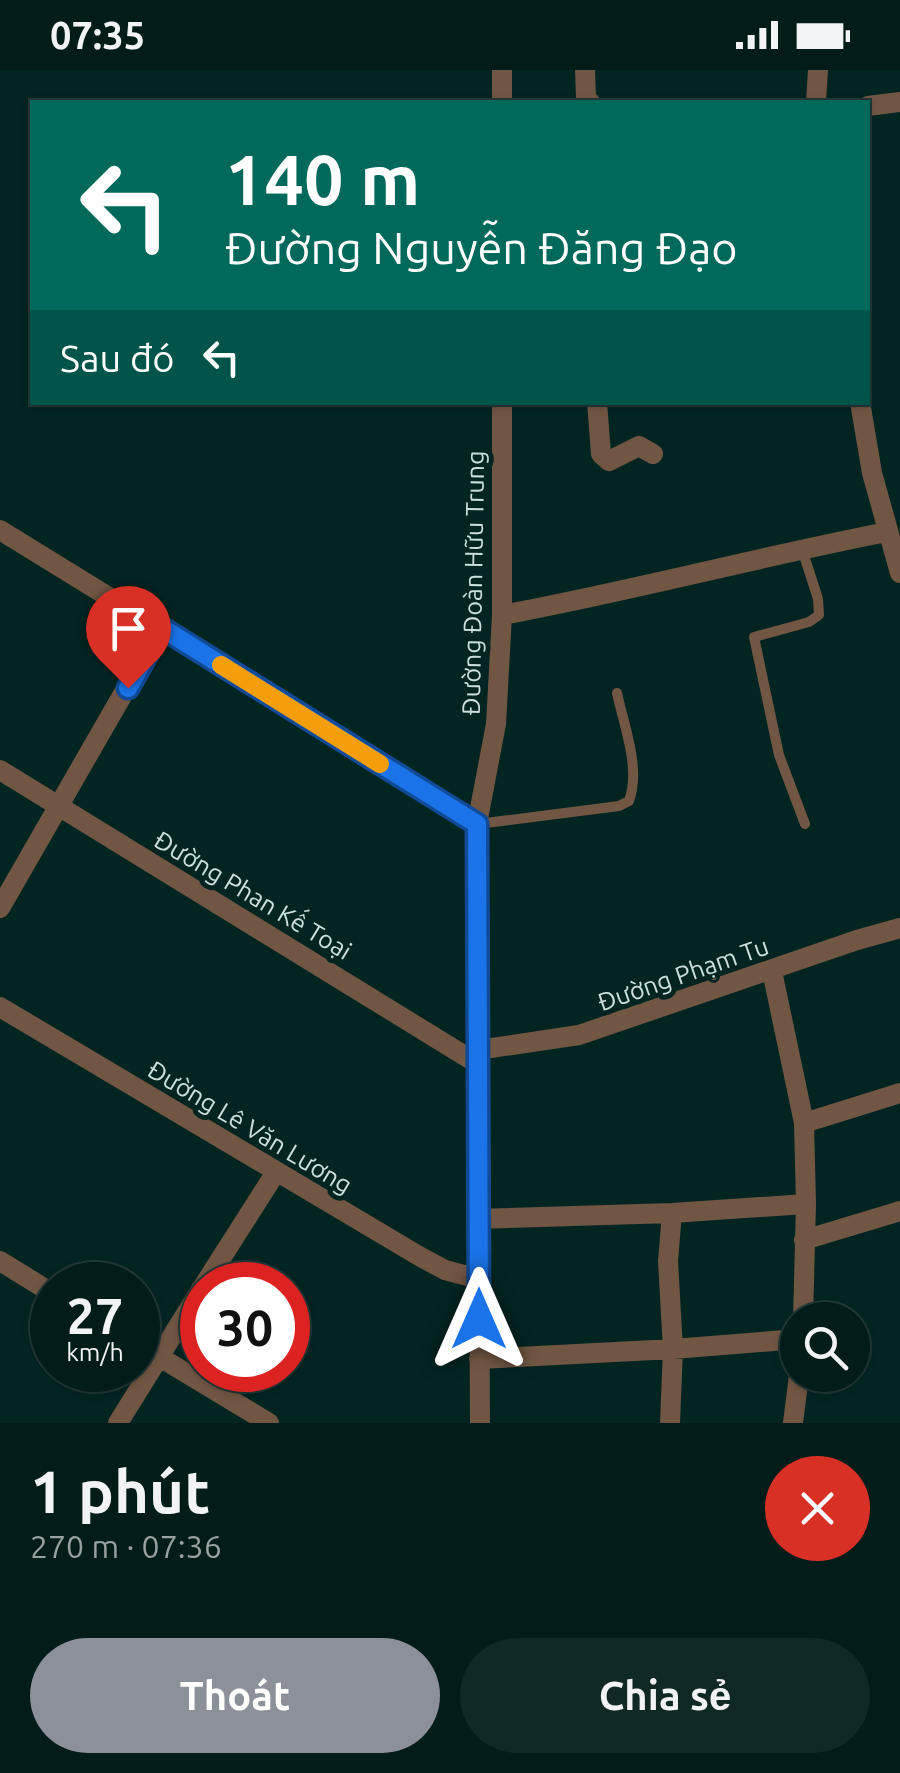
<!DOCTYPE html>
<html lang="vi">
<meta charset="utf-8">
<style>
:root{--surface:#021c1a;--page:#102927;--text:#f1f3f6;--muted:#96a1a2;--line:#233a39;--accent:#8c9099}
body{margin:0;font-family:Ubuntu,sans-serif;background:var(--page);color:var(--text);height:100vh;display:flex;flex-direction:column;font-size:38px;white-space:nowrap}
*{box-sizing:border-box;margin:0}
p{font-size:32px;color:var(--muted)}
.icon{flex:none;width:55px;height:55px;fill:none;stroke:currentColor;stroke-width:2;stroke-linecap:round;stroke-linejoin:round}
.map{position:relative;height:1353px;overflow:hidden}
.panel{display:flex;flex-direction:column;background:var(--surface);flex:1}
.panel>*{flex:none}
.hud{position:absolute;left:30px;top:30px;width:840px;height:305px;border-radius:0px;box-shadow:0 2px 8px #0004,0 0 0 2px var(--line);background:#00695c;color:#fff;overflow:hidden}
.fabs{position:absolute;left:780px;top:1232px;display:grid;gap:20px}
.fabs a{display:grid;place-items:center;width:90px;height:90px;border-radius:50%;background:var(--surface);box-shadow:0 2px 8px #0004,0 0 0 2px var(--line);font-size:50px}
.speed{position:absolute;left:30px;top:1192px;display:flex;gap:20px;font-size:50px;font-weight:700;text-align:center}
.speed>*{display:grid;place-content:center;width:130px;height:130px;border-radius:50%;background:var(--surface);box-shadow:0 2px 8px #0004,0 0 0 2px var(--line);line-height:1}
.speed small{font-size:25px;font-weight:400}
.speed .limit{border:15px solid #d22;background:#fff;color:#111}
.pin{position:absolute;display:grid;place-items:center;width:85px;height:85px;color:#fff;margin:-102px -42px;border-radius:50% 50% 50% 0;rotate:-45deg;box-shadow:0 0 10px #0007}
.pin .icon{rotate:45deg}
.me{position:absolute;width:110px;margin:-55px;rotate:0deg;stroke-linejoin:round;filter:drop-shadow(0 0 8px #0008)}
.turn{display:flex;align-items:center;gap:35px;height:210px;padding:0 30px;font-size:45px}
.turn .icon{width:130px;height:130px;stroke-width:2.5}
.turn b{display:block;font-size:70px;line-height:85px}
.then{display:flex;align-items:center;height:95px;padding:0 30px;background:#0003;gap:20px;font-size:38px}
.round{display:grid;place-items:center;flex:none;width:105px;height:105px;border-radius:52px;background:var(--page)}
.summary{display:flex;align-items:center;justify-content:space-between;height:170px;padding:0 30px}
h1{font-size:60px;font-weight:700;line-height:75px}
.button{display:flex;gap:20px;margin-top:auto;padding:20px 30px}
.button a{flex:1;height:115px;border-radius:60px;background:var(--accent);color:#fff;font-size:40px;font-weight:700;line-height:115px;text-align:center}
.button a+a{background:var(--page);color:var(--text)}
.status{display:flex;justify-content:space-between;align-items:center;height:70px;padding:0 50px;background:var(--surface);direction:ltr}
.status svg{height:28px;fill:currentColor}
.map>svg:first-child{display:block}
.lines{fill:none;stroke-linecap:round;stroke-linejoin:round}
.service{stroke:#715643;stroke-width:10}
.minor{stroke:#715643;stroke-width:20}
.route-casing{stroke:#114b97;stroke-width:25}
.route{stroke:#1a73e8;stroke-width:18}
.slow{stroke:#f59e0b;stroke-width:18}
.labels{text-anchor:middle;stroke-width:10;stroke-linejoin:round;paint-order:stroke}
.street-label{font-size:25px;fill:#c9e0dc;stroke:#032522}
</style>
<div class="status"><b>07:35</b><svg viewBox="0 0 49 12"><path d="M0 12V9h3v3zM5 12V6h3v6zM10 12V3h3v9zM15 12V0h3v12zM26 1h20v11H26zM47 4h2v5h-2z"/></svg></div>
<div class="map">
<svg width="900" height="1353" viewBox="0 0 900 1353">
<rect width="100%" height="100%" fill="#032522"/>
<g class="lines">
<path class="service" d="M802,479L818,529L819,545L809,552L754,567L779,685L805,754
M478,754L619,736L629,731C641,698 624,656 617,623"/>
<path class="minor" d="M585,0L586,28L590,32
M502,32V0
M816,32L818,0
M868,36L900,32
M597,332L601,384L609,391L639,376L653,384
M860,332L872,403L900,503
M0,460L477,754
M502,545C631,521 758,487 887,462
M0,700L478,994
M0,838L161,558
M772,901L804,1053L806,1134L803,1250
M0,937L419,1186L445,1200L479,1209
M478,980L579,965L857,870L900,858
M804,1053L900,1023
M479,1149L672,1143L806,1134
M804,1170L900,1141
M0,1191L52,1223
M204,1215L276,1102
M138,1274L269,1353
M479,1289L673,1279L798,1269
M118,1353L202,1218
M480,1353L477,754L496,654L502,545V332
M670,1353L673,1279L668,1191L672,1143
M793,1353L799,1305"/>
</g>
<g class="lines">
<defs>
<path id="route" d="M128,618L162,558L477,754L479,1249"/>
</defs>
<use href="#route" class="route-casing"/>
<use href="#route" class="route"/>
<path class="slow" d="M221,595L380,694"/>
</g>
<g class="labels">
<g class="street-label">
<text transform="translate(473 513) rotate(-89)" y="9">Đường Đoàn Hữu Trung</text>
<text transform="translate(253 825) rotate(31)" y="9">Đường Phan Kế Toại</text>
<text transform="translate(683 904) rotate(-19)" y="9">Đường Phạm Tu</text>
<text transform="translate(250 1057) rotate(31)" y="9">Đường Lê Văn Lương</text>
</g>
</g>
</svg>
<div class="fabs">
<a><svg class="icon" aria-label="search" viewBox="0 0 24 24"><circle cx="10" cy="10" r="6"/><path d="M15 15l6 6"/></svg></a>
</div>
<div class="speed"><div>27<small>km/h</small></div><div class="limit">30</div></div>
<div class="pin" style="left:128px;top:618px;background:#d93025"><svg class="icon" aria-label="arrive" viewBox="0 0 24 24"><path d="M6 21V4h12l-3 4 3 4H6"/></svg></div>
<svg class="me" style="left:479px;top:1249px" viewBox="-20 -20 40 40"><path d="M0-17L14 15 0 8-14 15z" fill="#1a73e8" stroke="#fff" stroke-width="4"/></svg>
<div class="hud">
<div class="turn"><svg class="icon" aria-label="left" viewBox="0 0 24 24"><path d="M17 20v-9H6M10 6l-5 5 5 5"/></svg><div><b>140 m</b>Đường Nguyễn Đăng Đạo</div></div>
<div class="then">Sau đó<svg class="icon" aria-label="left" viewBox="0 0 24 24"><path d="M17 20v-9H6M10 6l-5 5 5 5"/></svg></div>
</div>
</div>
<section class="panel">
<div class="summary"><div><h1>1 phút</h1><p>270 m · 07:36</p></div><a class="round" style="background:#d93025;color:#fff"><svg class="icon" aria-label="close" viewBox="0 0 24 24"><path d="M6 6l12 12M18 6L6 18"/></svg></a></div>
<div class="button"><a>Thoát</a><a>Chia sẻ</a></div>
</section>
